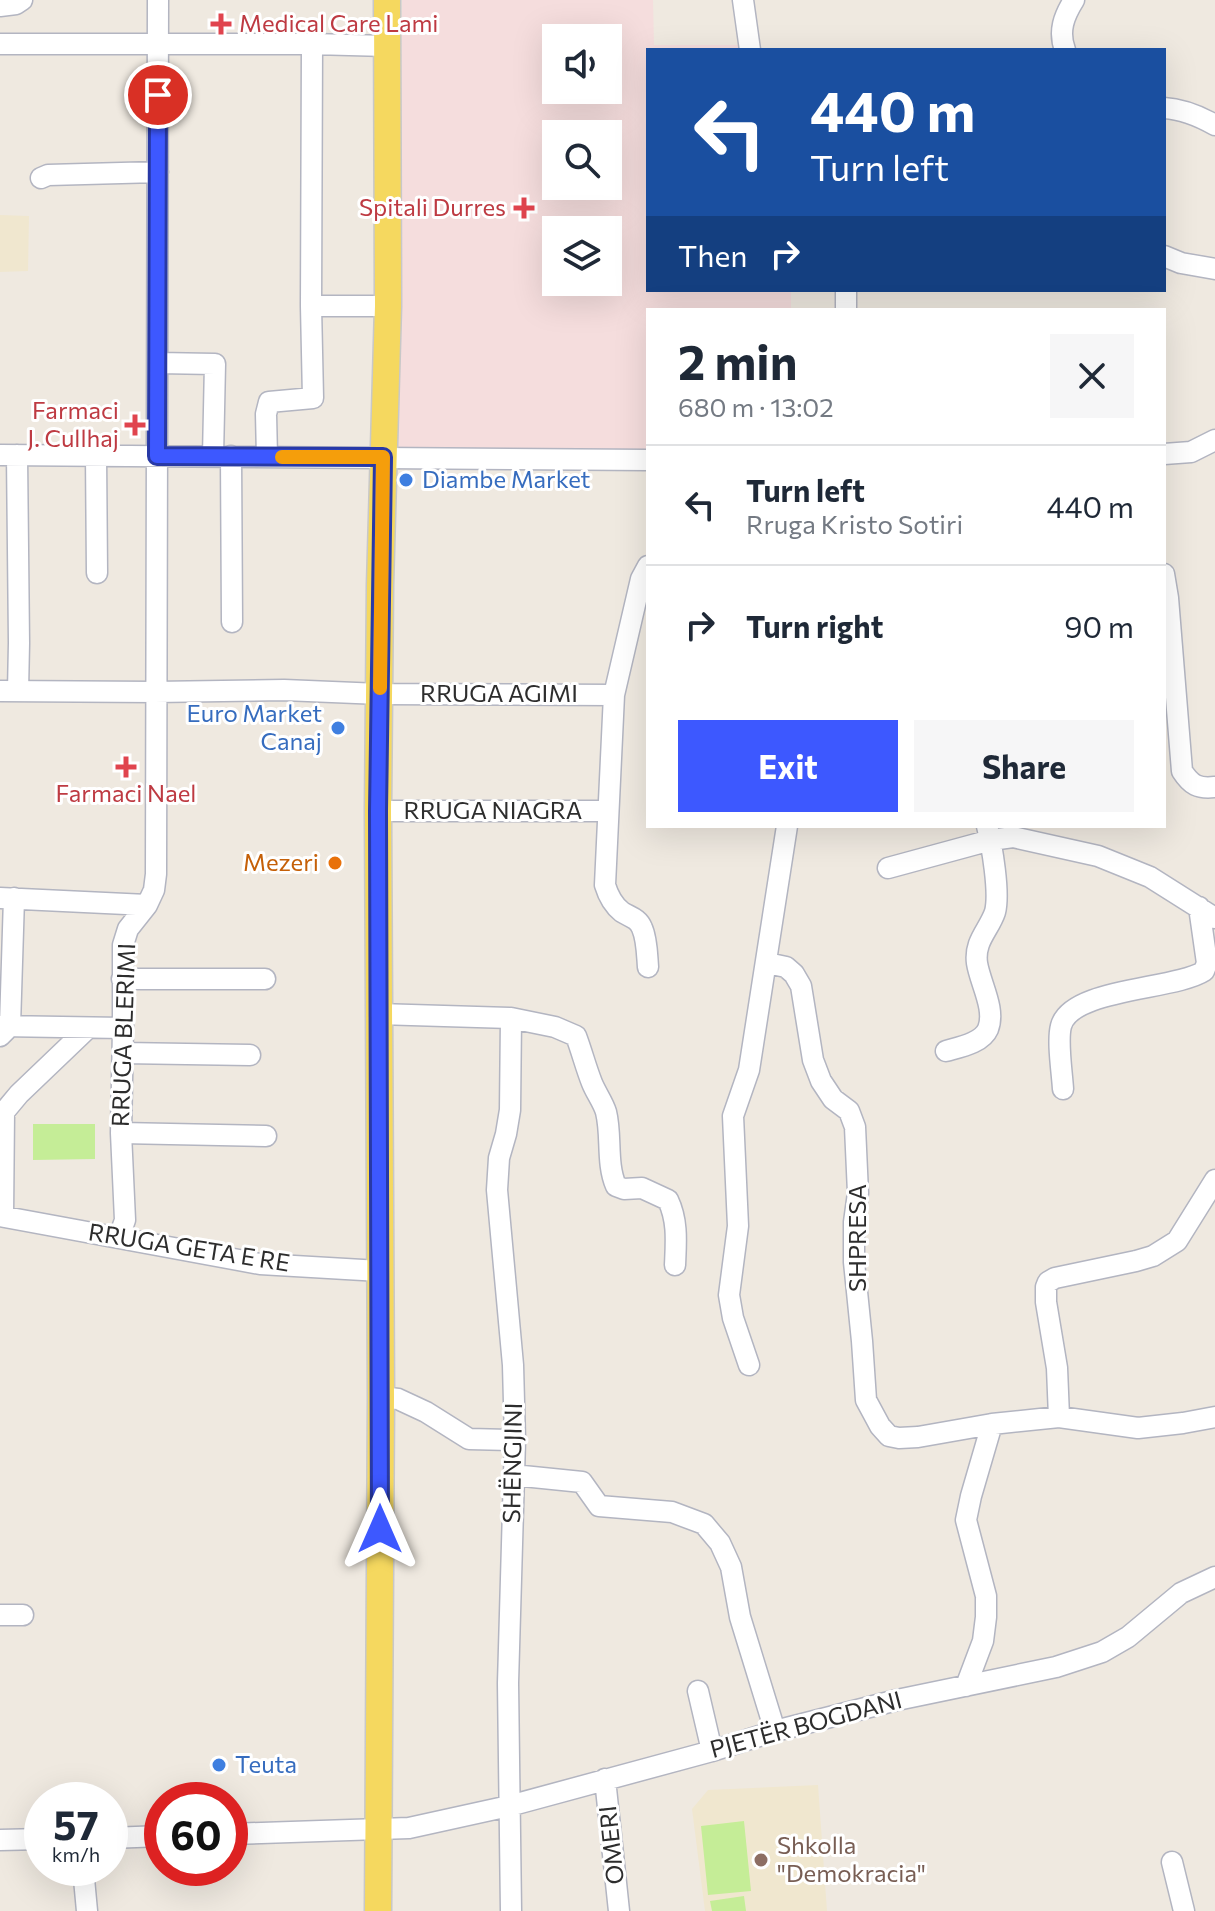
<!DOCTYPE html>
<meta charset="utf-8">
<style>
:root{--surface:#fff;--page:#f6f6f7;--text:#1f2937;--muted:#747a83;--line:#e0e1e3;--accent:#3d58ff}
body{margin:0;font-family:Commissioner,sans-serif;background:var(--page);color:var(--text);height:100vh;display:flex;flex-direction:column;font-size:30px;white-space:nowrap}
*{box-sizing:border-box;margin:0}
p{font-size:26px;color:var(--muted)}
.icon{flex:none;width:44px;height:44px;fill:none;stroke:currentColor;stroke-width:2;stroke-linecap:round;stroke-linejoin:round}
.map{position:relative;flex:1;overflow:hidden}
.details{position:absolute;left:646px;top:308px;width:520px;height:520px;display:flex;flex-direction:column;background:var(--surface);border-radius:0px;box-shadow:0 8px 32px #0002}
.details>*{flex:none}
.banner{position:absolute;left:646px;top:48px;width:520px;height:244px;border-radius:0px;box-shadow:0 8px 32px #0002;background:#1a4fa0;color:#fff;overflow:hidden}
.buttons{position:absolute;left:542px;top:24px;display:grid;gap:16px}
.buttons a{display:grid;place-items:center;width:80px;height:80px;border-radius:0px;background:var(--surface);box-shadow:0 8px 32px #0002;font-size:40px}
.speed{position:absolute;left:24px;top:1782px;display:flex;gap:16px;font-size:40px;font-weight:700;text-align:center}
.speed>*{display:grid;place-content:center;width:104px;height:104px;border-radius:50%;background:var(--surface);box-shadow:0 8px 32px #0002;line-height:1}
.speed small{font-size:20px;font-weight:400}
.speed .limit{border:12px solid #d22;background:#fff;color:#111}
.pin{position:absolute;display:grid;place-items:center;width:68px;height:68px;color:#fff;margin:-34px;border:4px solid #fff;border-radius:50%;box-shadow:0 2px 8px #0007}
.me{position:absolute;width:88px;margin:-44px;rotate:0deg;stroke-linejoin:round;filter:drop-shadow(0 0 6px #0008)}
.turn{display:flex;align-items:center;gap:28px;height:168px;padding:0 32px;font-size:36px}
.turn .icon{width:104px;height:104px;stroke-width:2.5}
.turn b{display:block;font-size:56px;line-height:68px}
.then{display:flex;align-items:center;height:76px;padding:0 32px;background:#0003;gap:16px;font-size:30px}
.round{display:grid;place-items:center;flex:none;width:84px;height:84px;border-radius:0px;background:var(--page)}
.summary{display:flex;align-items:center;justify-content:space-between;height:136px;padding:0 32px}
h1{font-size:48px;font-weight:700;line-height:60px}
.primary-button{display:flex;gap:16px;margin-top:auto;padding:16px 32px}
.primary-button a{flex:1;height:92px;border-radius:0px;background:var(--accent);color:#fff;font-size:32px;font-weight:700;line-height:92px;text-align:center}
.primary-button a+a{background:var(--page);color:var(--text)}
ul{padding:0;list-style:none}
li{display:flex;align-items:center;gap:24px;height:120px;padding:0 32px;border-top:2px solid var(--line)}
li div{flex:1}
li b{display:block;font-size:30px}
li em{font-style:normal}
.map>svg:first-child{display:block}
.education{fill:#f0e7cf}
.medical{fill:#f5dddd;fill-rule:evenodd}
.pitch{fill:#c5ed97}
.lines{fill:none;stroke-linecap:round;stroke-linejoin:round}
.minor-casing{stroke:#b3b5c1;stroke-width:23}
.major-casing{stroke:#c8c8c8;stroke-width:29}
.minor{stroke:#fff;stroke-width:20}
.major{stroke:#f5d85f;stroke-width:26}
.route-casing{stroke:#2839a6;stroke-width:20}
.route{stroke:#3d58ff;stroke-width:14}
.slow{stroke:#f59e0b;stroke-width:14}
.health-dot{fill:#e0444e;stroke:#fff;stroke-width:3}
.shop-dot{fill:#3f7fe0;stroke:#fff;stroke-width:3}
.food-dot{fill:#e8710a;stroke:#fff;stroke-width:3}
.education-dot{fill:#8d6e63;stroke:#fff;stroke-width:3}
.labels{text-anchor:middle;stroke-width:6;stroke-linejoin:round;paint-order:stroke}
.health-label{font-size:24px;fill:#be3a42;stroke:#fff;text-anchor:end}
.shop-label{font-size:24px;fill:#366cbe;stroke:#fff;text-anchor:start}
.street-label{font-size:24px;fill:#2d2d2d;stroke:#fff}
.food-label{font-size:24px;fill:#c56008;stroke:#fff;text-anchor:end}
.education-label{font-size:24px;fill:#785e54;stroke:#fff;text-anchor:start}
</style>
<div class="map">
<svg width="1215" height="1911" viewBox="0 0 1215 1911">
<rect width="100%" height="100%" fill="#efe9e0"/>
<path class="education" d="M0,215L29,216L28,271L0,272Z
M818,1785L827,1911H705L692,1809L708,1790Z"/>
<path class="medical" d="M402,0H653L654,45H741V50H648V290H791V310H648V451L396,450ZM556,38H608V90H556ZM556,134H608V186H556ZM556,230H608V282H556Z"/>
<path class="pitch" d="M33,1124H95V1159L33,1160Z
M744,1821L751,1891L708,1895L701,1826Z
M744,1896L746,1911H712L710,1901Z"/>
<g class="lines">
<defs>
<path id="minor" d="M743,0L750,50
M0,6L16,4L22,0
M0,44H312L387,46
M1065,50C1058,31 1064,16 1074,0
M1164,108C1182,109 1199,116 1215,125
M41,178L48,175L158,172
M1164,256L1181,263L1215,269
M311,306H388
M846,310V290
M158,363L215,364L213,456
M1164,454L1191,452L1215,440
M0,455L648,460
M17,455L19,643L18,691
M96,455L97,573
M231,456L232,622
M267,457L266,414L269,402L313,398L311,306L312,44
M648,566L641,579L614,695L605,885C608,895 613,905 622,912C630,917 638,918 642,928C647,939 647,954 648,967
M1164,574L1168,598L1182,771C1191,785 1198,789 1215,787
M0,691L155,692L284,690L380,694L614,695
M378,811H608
M888,868L991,840L1013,837L1098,856L1150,877L1215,918
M0,898L147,905
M767,963L786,967L794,974L801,986L813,1060L821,1081L833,1099L849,1111L855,1127L858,1193L854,1222V1262L862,1341L866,1400L880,1426L889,1436L899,1438L918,1437L992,1424L1059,1417L1138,1428L1183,1423L1215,1417
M122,979H265
M378,1014L511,1018L555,1027L576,1036C582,1052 586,1068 592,1083C596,1093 603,1102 606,1112C612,1136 606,1163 616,1186L624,1189L642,1188L668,1200C678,1221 676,1242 675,1265
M511,1018L510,1110L506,1134L499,1158L497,1190L513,1365L515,1440L508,1683L511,1911
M0,1026L123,1028
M0,1036L10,1026L14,898
M946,1051C960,1047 982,1043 988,1029C996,1009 980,983 977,963C974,941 989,930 995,912C1000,893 992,846 987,826
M123,1053L250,1055
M1063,1089C1062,1072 1057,1041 1061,1026C1071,988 1175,990 1204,971L1207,963L1199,907
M121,1133L266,1136
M0,1216L260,1264L380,1271
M3,1216L4,1112L19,1094L88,1028
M119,1237L125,1220L121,1133L123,1028V945L128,929L147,905L154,890L156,874C154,582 158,291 158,0
M749,1365L733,1318L729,1295L738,1226L733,1116L749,1070L787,826
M381,1397L398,1399L426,1412L469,1439L515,1440
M1059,1417L1057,1368L1046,1302V1287L1048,1282L1055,1278L1136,1261L1153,1256L1177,1241L1215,1180
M513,1475L582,1482L599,1506L672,1512L704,1524L720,1543L731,1567L740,1617L775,1731
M0,1615H23
M966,1686L983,1641L986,1617V1596L966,1520L971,1496L992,1424
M698,1691L712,1751
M605,1779L619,1911
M230,1834L409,1828L509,1806L712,1751L775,1731L897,1700L1056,1667L1102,1652L1128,1637L1181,1593L1215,1577
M110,1838L162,1836
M0,1840L42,1839
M1172,1862L1184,1911
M83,1868L87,1911"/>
<path id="major" d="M378,1911L381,1397L378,811L380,585L388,306L387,0"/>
</defs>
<use href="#minor" class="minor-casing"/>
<use href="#major" class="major-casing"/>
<use href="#minor" class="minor"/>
<use href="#major" class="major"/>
</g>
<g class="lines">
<defs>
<path id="route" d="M158,95L157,456L383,457L378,811L380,1529"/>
</defs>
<use href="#route" class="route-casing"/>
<use href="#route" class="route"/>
<path class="slow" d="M282,457H383L380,688"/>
</g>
<g class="health-dot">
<path d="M217 12h8v8h8v8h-8v8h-8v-8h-8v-8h8z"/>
<path d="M520 196h8v8h8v8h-8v8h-8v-8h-8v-8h8z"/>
<path d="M131 413h8v8h8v8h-8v8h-8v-8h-8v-8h8z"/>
<path d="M122 755h8v8h8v8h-8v8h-8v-8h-8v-8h8z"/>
</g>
<g class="shop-dot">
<circle cx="406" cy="480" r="8"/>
<circle cx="338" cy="728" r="8"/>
<circle cx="219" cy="1765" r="8"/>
</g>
<circle class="food-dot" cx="335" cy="863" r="8"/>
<circle class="education-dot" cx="761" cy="1860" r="8"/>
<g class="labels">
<g class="health-label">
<text x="239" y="32" text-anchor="start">Medical Care Lami</text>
<text x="506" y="216">Spitali Durres</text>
<text x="119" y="419">Farmaci<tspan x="119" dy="28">J. Cullhaj</tspan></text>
<text x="126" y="802" text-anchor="middle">Farmaci Nael</text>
</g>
<g class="shop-label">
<text x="422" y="488">Diambe Market</text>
<text x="322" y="722" text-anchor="end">Euro Market<tspan x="322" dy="28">Canaj</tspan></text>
<text x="235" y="1773">Teuta</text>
</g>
<g class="street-label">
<text x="499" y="702">RRUGA AGIMI</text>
<text x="493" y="819">RRUGA NIAGRA</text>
<text transform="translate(124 1035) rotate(-88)" y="8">RRUGA BLERIMI</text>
<text transform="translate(858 1238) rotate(-90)" y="8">SHPRESA</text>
<text transform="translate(189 1248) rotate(9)" y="8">RRUGA GETA E RE</text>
<text transform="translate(513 1463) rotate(-89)" y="8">SHËNGJINI</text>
<text transform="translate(806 1725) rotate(-15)" y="8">PJETËR BOGDANI</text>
<text transform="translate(612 1845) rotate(-96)" y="8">OMERI</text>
</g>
<g class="food-label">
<text x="319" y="871">Mezeri</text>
</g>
<g class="education-label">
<text x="777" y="1854">Shkolla<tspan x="777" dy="28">"Demokracia"</tspan></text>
</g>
</g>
</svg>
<div class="buttons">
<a><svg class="icon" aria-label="sound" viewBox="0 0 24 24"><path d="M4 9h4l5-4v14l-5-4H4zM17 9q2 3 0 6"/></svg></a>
<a><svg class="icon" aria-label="search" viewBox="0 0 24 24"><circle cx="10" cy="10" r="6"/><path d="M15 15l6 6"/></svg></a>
<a><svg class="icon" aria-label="layers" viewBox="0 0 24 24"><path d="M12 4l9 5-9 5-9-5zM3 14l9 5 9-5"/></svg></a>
</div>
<div class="speed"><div>57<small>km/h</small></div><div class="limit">60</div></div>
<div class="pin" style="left:158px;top:95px;background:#d93025"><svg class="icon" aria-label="arrive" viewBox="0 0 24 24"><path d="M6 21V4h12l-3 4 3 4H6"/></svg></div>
<svg class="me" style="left:380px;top:1529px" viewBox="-20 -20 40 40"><path d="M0-17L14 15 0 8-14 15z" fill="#3d58ff" stroke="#fff" stroke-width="4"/></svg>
<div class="banner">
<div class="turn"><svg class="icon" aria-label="left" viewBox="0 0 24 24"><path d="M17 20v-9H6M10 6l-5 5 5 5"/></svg><div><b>440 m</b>Turn left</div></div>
<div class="then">Then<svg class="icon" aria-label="right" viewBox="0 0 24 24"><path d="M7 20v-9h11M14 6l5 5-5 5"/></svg></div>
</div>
<section class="details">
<div class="summary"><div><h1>2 min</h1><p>680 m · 13:02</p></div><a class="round"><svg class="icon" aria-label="close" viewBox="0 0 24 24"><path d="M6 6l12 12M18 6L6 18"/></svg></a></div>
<ul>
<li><svg class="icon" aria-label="left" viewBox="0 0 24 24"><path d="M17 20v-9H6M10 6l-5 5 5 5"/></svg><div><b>Turn left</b><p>Rruga Kristo Sotiri</p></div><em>440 m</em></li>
<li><svg class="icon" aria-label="right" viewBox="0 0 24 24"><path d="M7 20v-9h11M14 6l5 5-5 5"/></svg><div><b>Turn right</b></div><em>90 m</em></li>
</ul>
<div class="primary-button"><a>Exit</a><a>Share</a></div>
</section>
</div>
